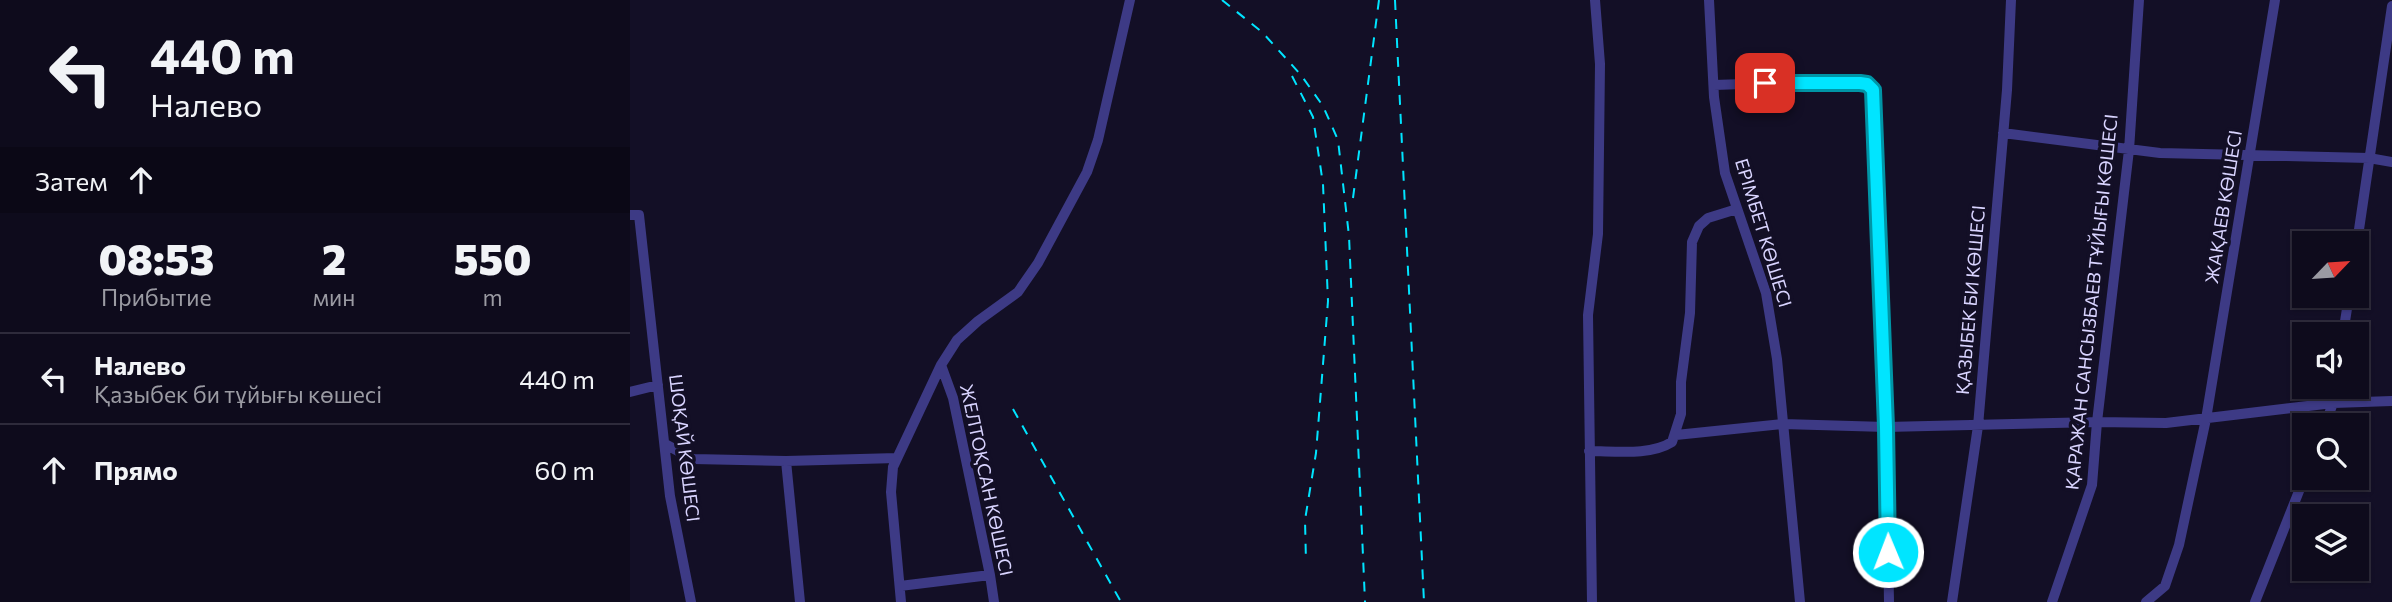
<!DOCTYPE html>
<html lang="ru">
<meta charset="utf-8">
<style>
:root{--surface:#0e0b1c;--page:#171425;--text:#f1f3f6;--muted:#9b9ba3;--line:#2e2b3b}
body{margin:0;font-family:Commissioner,sans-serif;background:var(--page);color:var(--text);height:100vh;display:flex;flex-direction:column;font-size:26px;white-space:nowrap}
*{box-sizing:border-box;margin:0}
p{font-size:23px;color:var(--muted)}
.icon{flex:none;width:38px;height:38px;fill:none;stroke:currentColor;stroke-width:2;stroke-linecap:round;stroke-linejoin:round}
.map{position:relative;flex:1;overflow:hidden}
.panel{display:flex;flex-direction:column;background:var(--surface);width:630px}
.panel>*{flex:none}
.hud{background:#0e0b1c;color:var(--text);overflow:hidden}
.needle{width:46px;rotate:65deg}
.controls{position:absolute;left:1662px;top:231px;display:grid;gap:14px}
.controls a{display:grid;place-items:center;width:77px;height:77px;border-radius:0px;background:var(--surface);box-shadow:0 2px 5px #0004,0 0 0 2px var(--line);font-size:35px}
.pin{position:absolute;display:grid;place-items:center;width:60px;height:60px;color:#fff;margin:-30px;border-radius:14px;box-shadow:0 4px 10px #0006}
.me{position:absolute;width:77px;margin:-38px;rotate:359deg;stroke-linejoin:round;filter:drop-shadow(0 0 5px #0008)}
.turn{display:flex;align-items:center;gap:24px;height:147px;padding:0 35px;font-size:32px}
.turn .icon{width:91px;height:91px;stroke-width:2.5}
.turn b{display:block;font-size:49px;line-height:60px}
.then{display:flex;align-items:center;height:66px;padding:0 35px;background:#0003;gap:14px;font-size:26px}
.eta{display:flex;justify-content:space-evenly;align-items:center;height:119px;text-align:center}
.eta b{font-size:42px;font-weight:800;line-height:49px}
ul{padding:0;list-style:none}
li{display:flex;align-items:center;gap:21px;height:91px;padding:0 35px;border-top:2px solid var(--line)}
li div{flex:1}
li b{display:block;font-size:26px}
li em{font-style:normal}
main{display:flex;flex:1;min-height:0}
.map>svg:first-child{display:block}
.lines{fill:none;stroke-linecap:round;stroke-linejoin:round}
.minor{stroke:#3d3a85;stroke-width:10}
.rail{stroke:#00e5ff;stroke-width:2;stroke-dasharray:10 9;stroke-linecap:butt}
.route-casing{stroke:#0095a6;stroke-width:18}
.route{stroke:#00e5ff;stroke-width:12}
.labels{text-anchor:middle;stroke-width:7;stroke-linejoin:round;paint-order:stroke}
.street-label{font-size:18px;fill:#d9d4ff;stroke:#130f26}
</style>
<main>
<section class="panel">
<div class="hud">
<div class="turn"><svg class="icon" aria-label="left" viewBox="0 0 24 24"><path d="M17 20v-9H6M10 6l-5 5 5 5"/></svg><div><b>440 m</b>Налево</div></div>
<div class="then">Затем<svg class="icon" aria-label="ahead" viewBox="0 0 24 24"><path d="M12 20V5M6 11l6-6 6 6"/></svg></div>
</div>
<div class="eta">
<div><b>08:53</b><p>Прибытие</p></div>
<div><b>2</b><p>мин</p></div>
<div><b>550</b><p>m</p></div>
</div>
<ul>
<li><svg class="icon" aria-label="left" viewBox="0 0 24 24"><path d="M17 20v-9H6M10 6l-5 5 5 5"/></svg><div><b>Налево</b><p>Қазыбек би тұйығы көшесі</p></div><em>440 m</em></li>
<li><svg class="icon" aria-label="ahead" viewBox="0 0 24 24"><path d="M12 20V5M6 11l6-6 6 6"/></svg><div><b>Прямо</b></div><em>60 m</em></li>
</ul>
</section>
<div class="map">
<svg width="1762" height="602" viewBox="0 0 1762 602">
<rect width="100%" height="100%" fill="#130f26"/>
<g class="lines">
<path class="minor" d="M1079,0L1084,97L1095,173L1136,293L1147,359L1170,602
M1084,85L1207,81L1230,83L1237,84L1243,91L1256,427L1259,602
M1373,133L1530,153L1739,158L1762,162
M0,215H9L40,496L61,602
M1727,243L1762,6
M1713,334L1719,296
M311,365L323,398L360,575L364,602
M0,392L28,385
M1695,425L1703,403L1706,387
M1046,435L1153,424L1256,427L1467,422L1536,423L1703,403L1762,401
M35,444L63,459L156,461L267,458
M959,451C985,451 1020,456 1042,442L1051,414V382L1060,313L1062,242L1069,226L1078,218L1107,209
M156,461L170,602
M270,586L360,575
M271,602L261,492L263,467L311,365L327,340L348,321L388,292L408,263L457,172L468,140L500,0
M962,602L958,315L968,234L970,64L965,0
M1322,602L1348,426L1377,90L1381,0
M1422,602L1462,485L1467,422L1499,150L1509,0
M1516,602L1535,586L1549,545L1576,419L1645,0
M1625,602L1675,476"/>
<path class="rail" d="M592,0L632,32L671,75L693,106L708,140L719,236L735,602
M765,0L794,602
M662,76L683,117L693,184L698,301L686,453L675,520L676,562
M723,198L749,0
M383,409L491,602"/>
</g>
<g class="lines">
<defs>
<path id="route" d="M1135,83H1230L1237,84L1243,90L1256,427L1258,552"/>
</defs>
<use href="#route" class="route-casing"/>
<use href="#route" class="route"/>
</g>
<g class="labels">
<g class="street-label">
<text transform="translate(1594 207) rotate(-81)" y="6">ЖАҚАЕВ КӨШЕСІ</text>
<text transform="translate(1133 233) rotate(73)" y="6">ЕРІМБЕТ КӨШЕСІ</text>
<text transform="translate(1341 300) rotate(-85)" y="6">ҚАЗЫБЕК БИ КӨШЕСІ</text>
<text transform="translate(1462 302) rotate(-84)" y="6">ҚАРАЖАН САНСЫЗБАЕВ ТҰЙЫҒЫ КӨШЕСІ</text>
<text transform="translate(54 448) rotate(83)" y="6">ШОҚАЙ КӨШЕСІ</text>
<text transform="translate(356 480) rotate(78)" y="6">ЖЕЛТОҚСАН КӨШЕСІ</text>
</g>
</g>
</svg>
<div class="controls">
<a><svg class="needle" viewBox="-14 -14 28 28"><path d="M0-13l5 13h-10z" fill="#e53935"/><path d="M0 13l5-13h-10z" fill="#9b9ba3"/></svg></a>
<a><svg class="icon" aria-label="sound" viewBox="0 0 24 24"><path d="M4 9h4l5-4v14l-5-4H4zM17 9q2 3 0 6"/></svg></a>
<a><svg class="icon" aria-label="search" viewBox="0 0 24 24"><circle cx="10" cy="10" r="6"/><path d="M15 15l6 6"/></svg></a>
<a><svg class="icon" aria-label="layers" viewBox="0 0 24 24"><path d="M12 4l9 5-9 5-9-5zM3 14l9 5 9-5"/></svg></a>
</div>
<div class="pin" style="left:1135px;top:83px;background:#d93025"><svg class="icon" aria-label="arrive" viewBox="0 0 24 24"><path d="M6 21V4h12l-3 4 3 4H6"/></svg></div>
<svg class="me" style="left:1258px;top:552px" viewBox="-20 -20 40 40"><circle r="17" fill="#00e5ff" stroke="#fff" stroke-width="3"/><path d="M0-11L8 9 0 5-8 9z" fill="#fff"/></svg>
</div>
</main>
